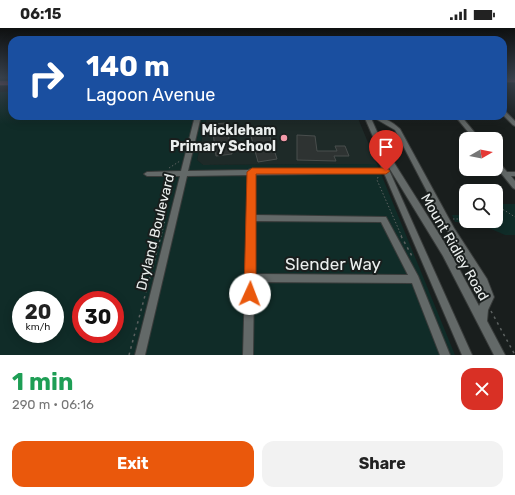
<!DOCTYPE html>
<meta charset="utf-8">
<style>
:root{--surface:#fff;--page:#f2f2f2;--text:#222;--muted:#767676;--accent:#ea580c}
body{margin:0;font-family:Rubik,sans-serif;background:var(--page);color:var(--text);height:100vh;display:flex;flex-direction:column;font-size:15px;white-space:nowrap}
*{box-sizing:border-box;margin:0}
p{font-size:13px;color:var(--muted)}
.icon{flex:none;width:22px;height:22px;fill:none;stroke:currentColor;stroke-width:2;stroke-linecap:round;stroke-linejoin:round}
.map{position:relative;height:327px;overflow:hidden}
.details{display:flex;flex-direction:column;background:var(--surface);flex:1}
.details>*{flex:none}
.top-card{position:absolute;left:8px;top:8px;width:499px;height:84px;border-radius:12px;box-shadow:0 2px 10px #0003;background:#1a4fa0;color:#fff;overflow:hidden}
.needle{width:26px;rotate:81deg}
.controls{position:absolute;left:459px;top:104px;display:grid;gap:8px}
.controls a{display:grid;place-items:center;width:44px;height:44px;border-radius:8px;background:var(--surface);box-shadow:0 2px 10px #0003;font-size:20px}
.speed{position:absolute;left:12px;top:263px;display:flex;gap:8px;font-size:20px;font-weight:700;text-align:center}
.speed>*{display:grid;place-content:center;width:52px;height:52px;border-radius:50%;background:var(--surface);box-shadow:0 2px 10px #0003;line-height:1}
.speed small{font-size:10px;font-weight:400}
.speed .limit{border:6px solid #d22;background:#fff;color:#111}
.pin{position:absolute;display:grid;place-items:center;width:34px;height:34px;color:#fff;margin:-41px -17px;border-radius:50% 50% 50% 0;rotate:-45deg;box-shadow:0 0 4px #0007}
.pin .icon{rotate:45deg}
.me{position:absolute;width:44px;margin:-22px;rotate:2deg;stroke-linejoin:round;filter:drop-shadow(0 0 3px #0008)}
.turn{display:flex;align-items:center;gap:14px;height:84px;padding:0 12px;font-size:18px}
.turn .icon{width:52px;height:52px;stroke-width:2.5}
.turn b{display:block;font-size:28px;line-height:34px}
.round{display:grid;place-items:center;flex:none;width:42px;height:42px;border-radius:12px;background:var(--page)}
.headline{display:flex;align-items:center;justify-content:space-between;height:68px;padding:0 12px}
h1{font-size:24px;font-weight:700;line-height:30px;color:#1e9e55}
.button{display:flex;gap:8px;margin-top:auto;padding:8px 12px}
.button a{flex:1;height:46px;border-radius:12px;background:var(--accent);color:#fff;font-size:16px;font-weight:700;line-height:46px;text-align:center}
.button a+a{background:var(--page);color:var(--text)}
.status{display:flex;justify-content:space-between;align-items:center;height:28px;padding:0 20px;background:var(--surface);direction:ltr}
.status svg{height:11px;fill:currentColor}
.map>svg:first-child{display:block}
.built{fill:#1e2a28}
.green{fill:#102c28;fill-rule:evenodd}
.building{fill:#2e3332;stroke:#494e4d}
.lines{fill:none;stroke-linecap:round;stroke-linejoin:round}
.minor-casing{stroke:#383b3a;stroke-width:2}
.major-casing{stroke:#383b3a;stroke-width:2}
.path-far1{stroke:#5c6160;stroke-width:1;stroke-dasharray:1.5 2;stroke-linecap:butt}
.path{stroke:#5c6160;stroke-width:1.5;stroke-dasharray:2.5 4;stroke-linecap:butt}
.minor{fill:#636968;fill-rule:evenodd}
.major{fill:#a7576c;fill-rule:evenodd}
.route{fill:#ea580c;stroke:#983908}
.poi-dot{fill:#f39aa9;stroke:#191e1d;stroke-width:1.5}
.labels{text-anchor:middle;stroke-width:4;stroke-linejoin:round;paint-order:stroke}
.poi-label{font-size:14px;font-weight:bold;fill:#ebefee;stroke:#191e1d;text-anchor:end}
.street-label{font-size:14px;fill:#ebefee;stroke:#191e1d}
.near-street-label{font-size:17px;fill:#ebefee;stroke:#191e1d}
</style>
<div class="status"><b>06:15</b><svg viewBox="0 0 49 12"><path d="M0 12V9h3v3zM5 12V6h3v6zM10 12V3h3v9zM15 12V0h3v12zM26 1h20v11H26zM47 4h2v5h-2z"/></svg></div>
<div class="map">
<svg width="515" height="327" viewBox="0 0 515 327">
<rect width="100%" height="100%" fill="#191e1d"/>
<path class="built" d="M207,88H357L377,136L203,137L197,132Z"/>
<path class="green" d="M12,63V88H207L197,132L203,137L377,136L455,327H0V64ZM21,272H55V306H21ZM81,272H115V306H81Z
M496,176H515V207H505L475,194H455L452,187H466V193H496Z"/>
<path class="building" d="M226,95L232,126L216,128L212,96Z
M269,106L277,131L258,134L251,108Z
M297,107L315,108L317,123H337L335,118H345L349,128H334L336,133L297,132Z"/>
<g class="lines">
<defs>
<path id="minor" d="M503,82L505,83L515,93V98L513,97L503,87Z
M195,88H201L188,143L248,142L251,141L254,142L382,141L379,132L381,127L364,88H370L387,126L393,133L449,222L479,278L484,269L477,251L448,204L395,102L371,88C382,88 393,94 400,101L454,200L487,251L494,269L488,282L487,293L505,327H494L443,228L385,133L472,327H462L384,145L254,147V187L386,189L418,248L450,327H440L412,255L254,254L253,327H243L248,147L187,148L145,327H135L180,148H147L144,146L147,144L181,143ZM254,193L381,194L408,247L254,246Z
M455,88H461L480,111H474Z
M496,133H498L507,144H515V148H511L515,153V161L513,160L496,139Z"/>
<path id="major" d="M503,50H515V54H503Z
M0,53H12V57H0Z"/>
</defs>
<use href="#minor" class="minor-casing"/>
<use href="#major" class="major-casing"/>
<path class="path-far1" d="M169,140L180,133
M378,149L377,152L402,209
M165,152L167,157L173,160
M496,180L504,182L515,189
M453,191H466
M161,209L165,192"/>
<path class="path" d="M401,208L412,228
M491,283L515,327
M129,327L161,208"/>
<use href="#minor" class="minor"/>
<use href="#major" class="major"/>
</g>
<linearGradient id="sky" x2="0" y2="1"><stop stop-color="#0e1010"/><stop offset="0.52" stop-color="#38414c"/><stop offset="1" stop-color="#38414c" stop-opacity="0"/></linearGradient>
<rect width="515" height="96" fill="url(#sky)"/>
<path class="route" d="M252,140H386L390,143L386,146H256V266L254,270L250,272L246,270L244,266L247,144Z"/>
<circle class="poi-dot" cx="284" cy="110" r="4"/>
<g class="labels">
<g class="poi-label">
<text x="276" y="107">Mickleham<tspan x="276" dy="16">Primary School</tspan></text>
</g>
<g class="street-label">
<text transform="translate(155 204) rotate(-76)" y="5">Dryland Boulevard</text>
<text transform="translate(455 219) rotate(60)" y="5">Mount Ridley Road</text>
</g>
<g class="near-street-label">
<text x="333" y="242">Slender Way</text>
</g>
</g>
</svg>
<div class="controls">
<a><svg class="needle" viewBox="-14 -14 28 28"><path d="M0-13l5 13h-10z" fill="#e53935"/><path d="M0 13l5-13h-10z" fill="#767676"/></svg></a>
<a><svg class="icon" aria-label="search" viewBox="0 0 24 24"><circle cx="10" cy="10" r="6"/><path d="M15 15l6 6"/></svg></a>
</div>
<div class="speed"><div>20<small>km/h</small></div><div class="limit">30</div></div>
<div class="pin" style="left:386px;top:143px;background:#d93025"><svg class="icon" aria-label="arrive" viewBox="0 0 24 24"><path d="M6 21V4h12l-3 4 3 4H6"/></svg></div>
<svg class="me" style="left:250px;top:266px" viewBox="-20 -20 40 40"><circle r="19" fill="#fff"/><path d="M0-13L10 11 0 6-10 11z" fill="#ea580c"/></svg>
<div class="top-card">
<div class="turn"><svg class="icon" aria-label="right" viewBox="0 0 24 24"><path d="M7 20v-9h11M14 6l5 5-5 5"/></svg><div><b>140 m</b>Lagoon Avenue</div></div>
</div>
</div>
<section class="details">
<div class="headline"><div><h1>1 min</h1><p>290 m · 06:16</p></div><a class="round" style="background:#d93025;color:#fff"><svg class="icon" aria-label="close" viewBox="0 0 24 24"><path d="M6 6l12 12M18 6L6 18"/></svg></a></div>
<div class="button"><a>Exit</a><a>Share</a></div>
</section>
